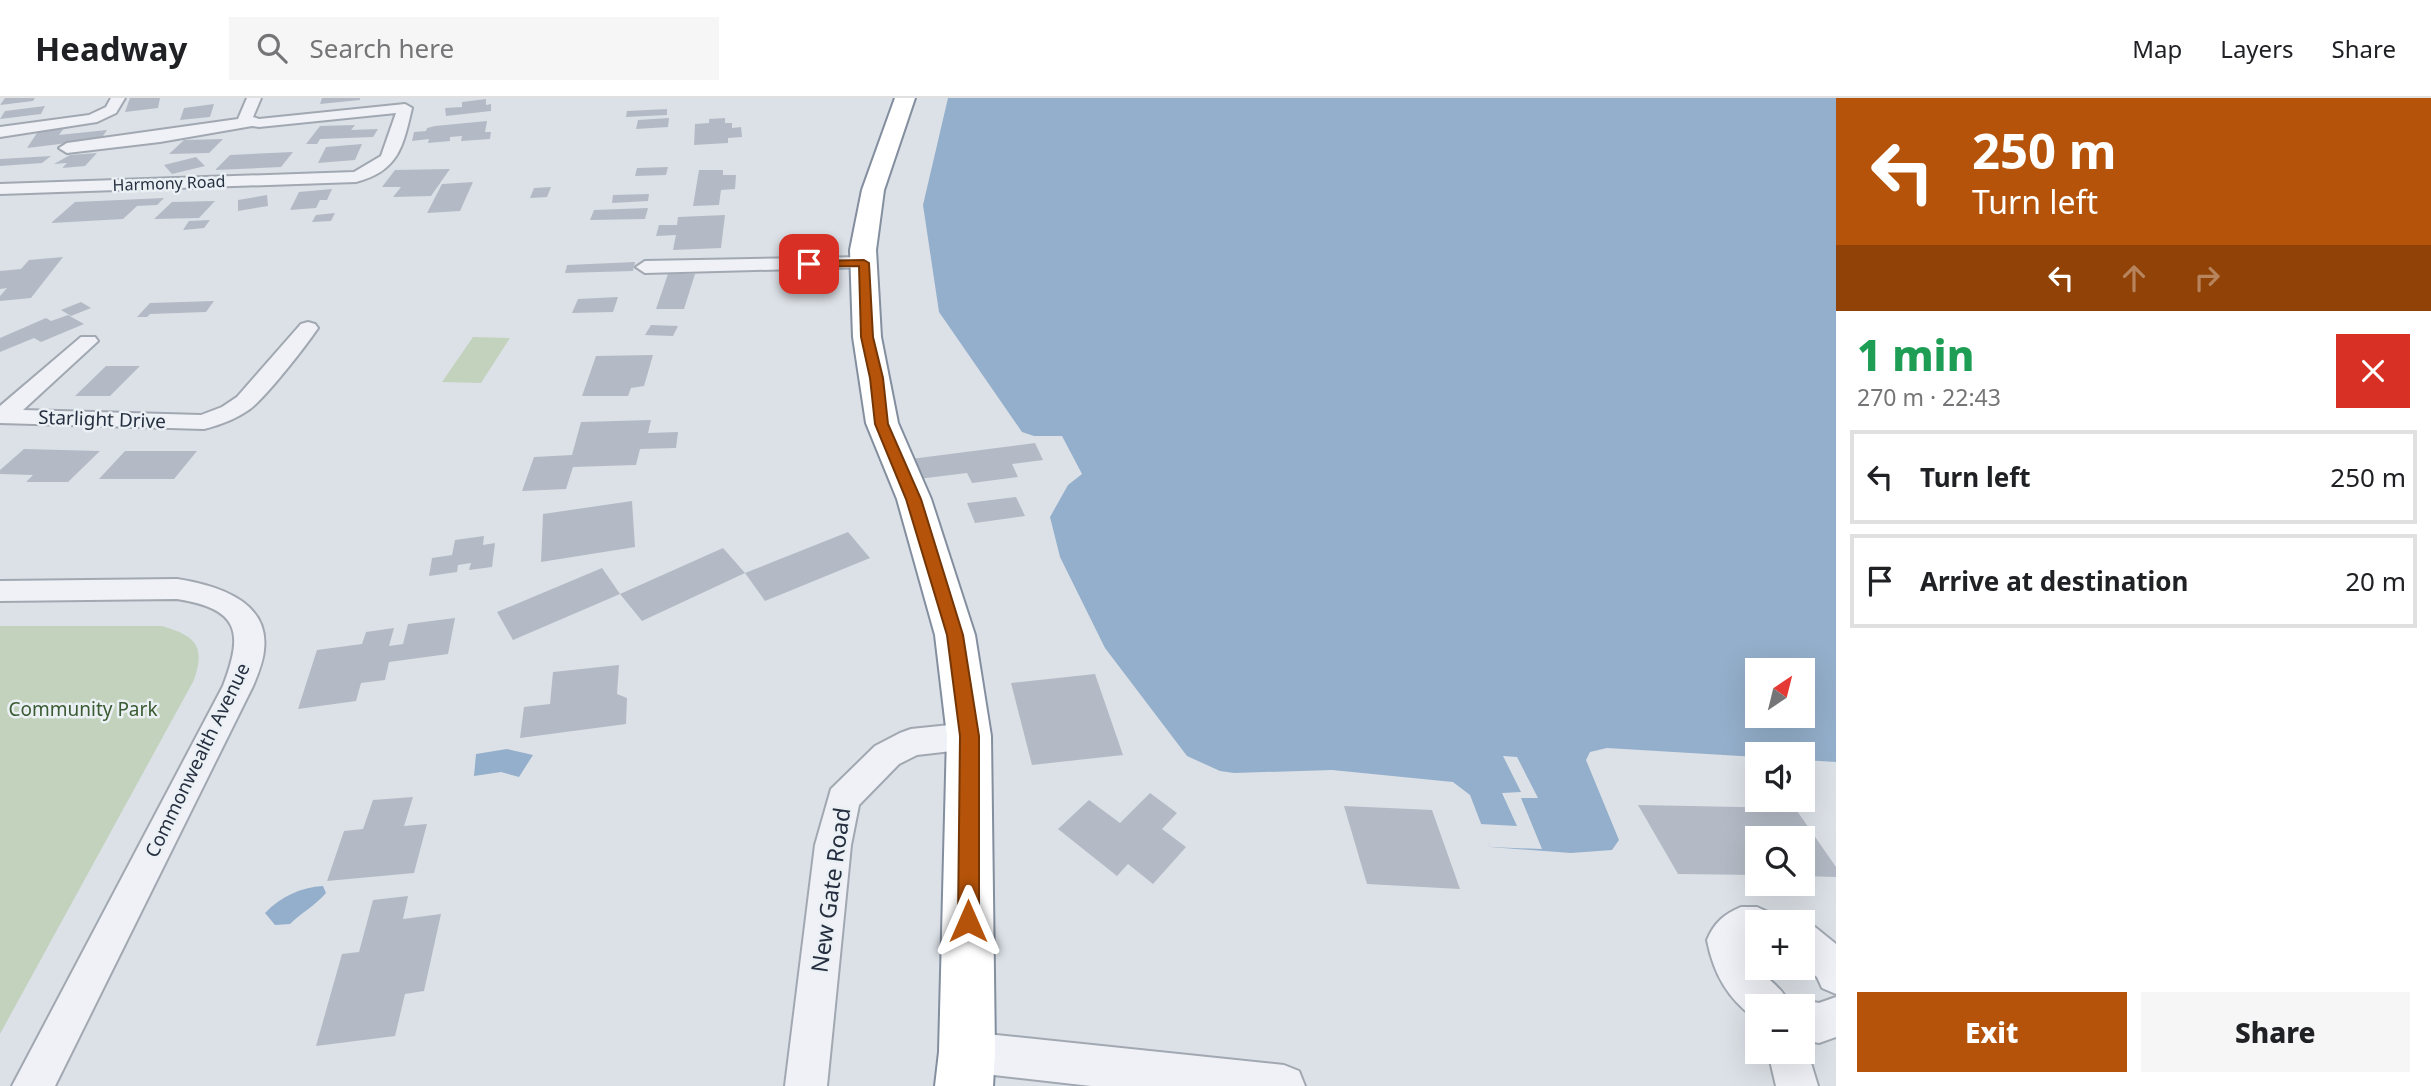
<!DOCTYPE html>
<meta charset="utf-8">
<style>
:root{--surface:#fff;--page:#f6f6f6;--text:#202124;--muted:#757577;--line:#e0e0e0;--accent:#b45309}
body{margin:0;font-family:"Noto Sans",sans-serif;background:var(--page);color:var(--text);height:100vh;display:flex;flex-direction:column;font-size:26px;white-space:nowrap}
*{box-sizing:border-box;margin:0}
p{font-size:23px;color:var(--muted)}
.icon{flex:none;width:38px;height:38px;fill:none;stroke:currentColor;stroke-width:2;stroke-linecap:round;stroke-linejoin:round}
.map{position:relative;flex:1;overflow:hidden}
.side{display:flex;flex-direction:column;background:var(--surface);width:595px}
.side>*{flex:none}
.hud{background:#b45309;color:#fff;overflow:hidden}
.needle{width:46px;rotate:35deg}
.fabs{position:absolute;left:1745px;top:560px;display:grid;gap:14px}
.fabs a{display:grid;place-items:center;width:70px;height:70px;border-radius:0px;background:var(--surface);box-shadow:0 7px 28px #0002;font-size:35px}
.pin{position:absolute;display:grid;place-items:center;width:60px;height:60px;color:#fff;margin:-30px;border-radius:14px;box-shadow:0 4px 10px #0006}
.me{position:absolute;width:77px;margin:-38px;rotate:0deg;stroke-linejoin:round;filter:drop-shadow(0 0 5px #0008)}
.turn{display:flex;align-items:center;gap:24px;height:147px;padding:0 21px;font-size:32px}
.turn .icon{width:91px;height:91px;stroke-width:2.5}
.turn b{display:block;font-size:49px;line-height:60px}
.lanes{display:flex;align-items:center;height:66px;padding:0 21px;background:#0003;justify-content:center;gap:35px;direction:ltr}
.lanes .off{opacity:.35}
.round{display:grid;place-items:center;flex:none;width:74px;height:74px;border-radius:0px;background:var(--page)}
.headline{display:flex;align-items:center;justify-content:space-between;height:119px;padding:0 21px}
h1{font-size:42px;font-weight:800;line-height:52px;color:#1e9e55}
.button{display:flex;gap:14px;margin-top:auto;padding:14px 21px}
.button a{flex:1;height:80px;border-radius:0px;background:var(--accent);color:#fff;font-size:28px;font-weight:800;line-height:80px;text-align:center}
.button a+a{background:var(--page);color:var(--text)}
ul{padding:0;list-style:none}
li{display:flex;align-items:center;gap:21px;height:94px;margin:0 14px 10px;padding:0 7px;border:4px solid var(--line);border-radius:0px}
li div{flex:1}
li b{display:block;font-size:26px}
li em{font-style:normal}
header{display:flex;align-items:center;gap:42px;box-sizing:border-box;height:98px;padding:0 35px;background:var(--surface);border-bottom:2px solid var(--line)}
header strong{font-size:33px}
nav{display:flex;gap:38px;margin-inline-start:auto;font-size:24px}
.search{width:490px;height:63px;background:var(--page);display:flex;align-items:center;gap:18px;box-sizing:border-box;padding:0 24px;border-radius:0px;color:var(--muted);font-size:26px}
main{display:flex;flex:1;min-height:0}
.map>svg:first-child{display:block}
.green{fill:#c2d2bd}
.water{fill:#94afcb;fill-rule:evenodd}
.pier{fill:#dce1e7}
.building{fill:#b3bac5}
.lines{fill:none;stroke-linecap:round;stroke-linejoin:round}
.minor-casing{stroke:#a1a8b1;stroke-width:4}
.highway-casing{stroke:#838e9f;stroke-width:4}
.minor{fill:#eff1f6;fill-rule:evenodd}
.highway{fill:#fff;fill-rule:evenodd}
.route{fill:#b45309;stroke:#753606;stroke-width:2}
.labels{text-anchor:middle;stroke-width:5;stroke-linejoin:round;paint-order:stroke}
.far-street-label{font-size:16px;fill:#252f3f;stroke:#ebf0f5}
.street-label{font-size:19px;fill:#252f3f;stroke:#ebf0f5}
.park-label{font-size:19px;fill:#3a5b31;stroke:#ebf0f5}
.near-street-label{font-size:23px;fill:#252f3f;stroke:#ebf0f5}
</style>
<header>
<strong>Headway</strong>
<div class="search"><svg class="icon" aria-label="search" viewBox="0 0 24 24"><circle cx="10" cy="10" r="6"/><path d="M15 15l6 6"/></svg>Search here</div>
<nav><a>Map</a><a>Layers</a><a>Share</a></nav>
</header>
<main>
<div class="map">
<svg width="1836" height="988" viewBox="0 0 1836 988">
<rect width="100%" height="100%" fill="#dce1e7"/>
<path class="green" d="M473,239L510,240L481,285L442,284Z
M0,528H162C195,538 206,547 194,582L0,936Z"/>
<path class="water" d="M948,0H1836V664L1803,662L1802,656H1757V659L1607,650L1590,654L1586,662L1619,742L1612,752L1571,755L1490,749L1470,697L1453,684L1332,672L1234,675L1220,673L1187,658L1105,550L1060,459L1050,419L1068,387L1082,376L1062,338H1034L1022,334L939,214L923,107ZM1757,572H1802V618H1757Z
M507,651L533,657L519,679L501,674L474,678L476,656Z
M323,788L326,795C316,807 301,815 290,826L275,827L265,815C280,799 301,789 323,788Z"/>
<path class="pier" d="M1503,658L1517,659L1538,700H1521L1542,751L1490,749L1480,726L1517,728L1502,695L1521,694Z"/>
<path class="building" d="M5,0H35L33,3L0,7Z
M130,0H160L158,10L125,14Z
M322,0H360V2L320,6Z
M486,1V7L491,6V13L446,18L445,10L462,9V4Z
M214,6L210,19L180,22L184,10Z
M45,8L41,16L0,21L5,13Z
M667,11V17L626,19L627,13Z
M669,20L668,29L636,31L638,22Z
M725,20V25H732V30L741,29L742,39L728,40V45L694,47L695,26L709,25V21Z
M487,23L485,34H491L490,41L461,43L462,38L450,39V43L428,45L429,41L412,43L414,34L426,33L427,30L435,28Z
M355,27L351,32L378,31L373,39L320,41L317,46H306L320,28Z
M64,30L59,37L107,32L101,41L27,50L39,32Z
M223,41L209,55L169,56L184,42Z
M362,46L355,62L318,65L326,49Z
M293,54L281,69L215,72L230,57Z
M97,55L85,68L62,70L67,65L54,66L70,57Z
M51,58L42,65L0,68V61Z
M196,59L205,68L172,76L164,67Z
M668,69L666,77L635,78L637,70Z
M450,71L431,98L393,99L401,89H382L395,72Z
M699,72H723V77H736L735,91L721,92L719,107L693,108Z
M473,84L460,113L427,115L442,86Z
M551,89L547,99L530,100L534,90Z
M332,91L327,102H320L316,110L290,112L299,94Z
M649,96L648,103L612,105L613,97Z
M267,97L268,108L238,113V102Z
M164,100L157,107L137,108L123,121L51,125L75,104Z
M215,103L199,120L154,121L172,104Z
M648,110L645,121L590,122L594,112Z
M335,115L331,123L312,124L316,117Z
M725,117L721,150L673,152L676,137L656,138L659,127H677L678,119Z
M210,122L204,130L183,132L189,123Z
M63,159L31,200L0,203V198L7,190L0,191V173L21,171L29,162Z
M635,164L633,173L565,175L567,167Z
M668,176H695L684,211H656Z
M618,199L613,214L572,215L578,201Z
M214,203L206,214L150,216L147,219H137L150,205Z
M81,204L91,210L71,218L61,212Z
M68,217L84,226L41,244L34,240L0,254V240L46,220L51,223Z
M651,227L678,228L673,238L645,237Z
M653,257L644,288L631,290L628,298H582L596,258Z
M106,268H140L110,298H75Z
M651,322L648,335L678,334L676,350L640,351L636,367L573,369L566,391L522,393L534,359L572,357L581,324Z
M1035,345L1043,362L1012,366L1018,379L972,385L967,375L918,381L911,361Z
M24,351L100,353L68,384H26L33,377L0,376V372Z
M125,353H197L174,381H99Z
M1016,399L1025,418L975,425L967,405Z
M632,403L635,449L541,464L543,416Z
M848,434L870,460L765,503L745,475L642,523L620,496L723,450L745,475Z
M484,438L483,447L495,445L492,469L469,472L471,465L458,467L457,474L429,478L432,460L452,457L455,442Z
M602,470L620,496L513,542L497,514Z
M455,520L448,556L389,564L385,582L361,585L356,603L298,611L317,552L362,546L366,534L394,530L389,548L403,546L408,526Z
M619,567L617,596L627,600L626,626L520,640L524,609L550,606L553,574Z
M1095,576L1123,657L1032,667L1011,585Z
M1150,695L1177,715L1162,731L1186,749L1153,786L1128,766L1117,778L1058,731L1089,702L1120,725Z
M413,699L404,728L427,726L414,775L327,783L344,733L363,731L373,702Z
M1638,707L1795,710L1836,769V779L1802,778V740H1757V777L1678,776Z
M1344,708L1432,712L1460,791L1367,786Z
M408,798L403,821L441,816L424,893L405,896L395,938L316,948L342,856L359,854L373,802Z"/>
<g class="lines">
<defs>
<path id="minor" d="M111,0H125L116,15L97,24L0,39V29L89,17L106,9Z
M247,0H261L253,19L259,21L405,6L412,10C403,48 399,73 356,84L0,96V86L354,74L381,58L396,15L259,29L252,28L160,44L67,55L59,50L67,45L238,21Z
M864,159L871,161L873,165L871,169L645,175L636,169L645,163Z
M308,224L315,226L318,230C305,249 267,298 250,311C236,321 220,327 204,331L0,325V308L81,239H95L98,243L23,312L201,317L222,309L237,299L301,226Z
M177,481C215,487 270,502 264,552C263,564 258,576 253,588L55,988H12L223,588C244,533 239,511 177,501L0,503V483Z
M969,625L980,629L985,638L980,647L969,651L917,657L899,666L859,707L851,747L827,988H785L815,747L831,691L875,648L900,635L911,631Z
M1741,809H1757L1770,815L1774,824H1757V845H1749L1746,848C1753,876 1780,883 1790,907L1802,902L1819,905L1836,899V939L1819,945L1804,942L1818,988H1776L1768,954H1802V908H1757V922C1728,901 1714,877 1707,842C1714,825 1724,816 1741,809Z
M1801,824H1802L1815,829L1836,846V896L1822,890L1817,879L1802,867Z
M967,934L1284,967L1299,973L1305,988H1091L967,974L953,968L947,954L953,940Z"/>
<path id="highway" d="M895,0H915L884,92L876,152L881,239L898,325L931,401L975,537L991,638L995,954L993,988H935L939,954L947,638L935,537L897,401L866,325L853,239L850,152L862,92Z"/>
</defs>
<use href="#minor" class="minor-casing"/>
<use href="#highway" class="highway-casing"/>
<use href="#minor" class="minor"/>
<use href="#highway" class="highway"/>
</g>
<path class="route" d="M864,162L869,165L873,239L883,280L888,326L921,401L963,537L979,638V823L976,830L968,833L961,830L958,823L960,638L947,537L906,401L875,326L870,280L861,239L859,168L809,169L804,166L809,163Z"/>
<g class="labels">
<g class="far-street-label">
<text transform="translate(169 85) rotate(-2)" y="6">Harmony Road</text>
</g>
<g class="street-label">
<text transform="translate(102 321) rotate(2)" y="7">Starlight Drive</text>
<text transform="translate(197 662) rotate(-64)" y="7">Commonwealth Avenue</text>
</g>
<g class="park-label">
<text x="83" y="618">Community Park</text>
</g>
<g class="near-street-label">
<text transform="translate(831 792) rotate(-82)" y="8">New Gate Road</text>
</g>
</g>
</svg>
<div class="fabs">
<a><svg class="needle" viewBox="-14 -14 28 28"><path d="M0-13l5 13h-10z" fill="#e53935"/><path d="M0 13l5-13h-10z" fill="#757577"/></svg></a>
<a><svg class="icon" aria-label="sound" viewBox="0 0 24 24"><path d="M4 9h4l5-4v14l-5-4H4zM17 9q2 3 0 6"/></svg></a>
<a><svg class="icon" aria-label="search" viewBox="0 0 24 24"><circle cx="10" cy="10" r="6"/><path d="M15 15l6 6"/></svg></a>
<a>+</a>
<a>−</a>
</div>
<div class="pin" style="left:809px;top:166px;background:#d93025"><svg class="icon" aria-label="arrive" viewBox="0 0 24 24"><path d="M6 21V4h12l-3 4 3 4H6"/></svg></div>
<svg class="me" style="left:968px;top:823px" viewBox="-20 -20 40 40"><path d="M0-17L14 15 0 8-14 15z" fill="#b45309" stroke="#fff" stroke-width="4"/></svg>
</div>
<section class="side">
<div class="hud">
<div class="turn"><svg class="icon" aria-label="left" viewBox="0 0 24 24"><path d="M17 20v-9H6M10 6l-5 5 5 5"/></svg><div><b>250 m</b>Turn left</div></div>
<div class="lanes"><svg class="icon" aria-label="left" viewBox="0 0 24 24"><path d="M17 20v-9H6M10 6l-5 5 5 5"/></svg><svg class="icon off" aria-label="ahead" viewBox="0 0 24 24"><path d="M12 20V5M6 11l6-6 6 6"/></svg><svg class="icon off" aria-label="right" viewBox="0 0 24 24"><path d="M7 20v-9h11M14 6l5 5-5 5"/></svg></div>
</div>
<div class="headline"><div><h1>1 min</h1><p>270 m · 22:43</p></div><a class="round" style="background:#d93025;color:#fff"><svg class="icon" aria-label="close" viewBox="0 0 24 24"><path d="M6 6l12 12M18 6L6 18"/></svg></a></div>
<ul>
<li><svg class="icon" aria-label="left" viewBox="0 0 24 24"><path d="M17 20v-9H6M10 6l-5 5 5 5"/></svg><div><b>Turn left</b></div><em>250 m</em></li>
<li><svg class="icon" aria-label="arrive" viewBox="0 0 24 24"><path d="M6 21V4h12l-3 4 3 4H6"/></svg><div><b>Arrive at destination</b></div><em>20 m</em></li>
</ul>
<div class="button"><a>Exit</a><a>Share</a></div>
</section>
</main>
